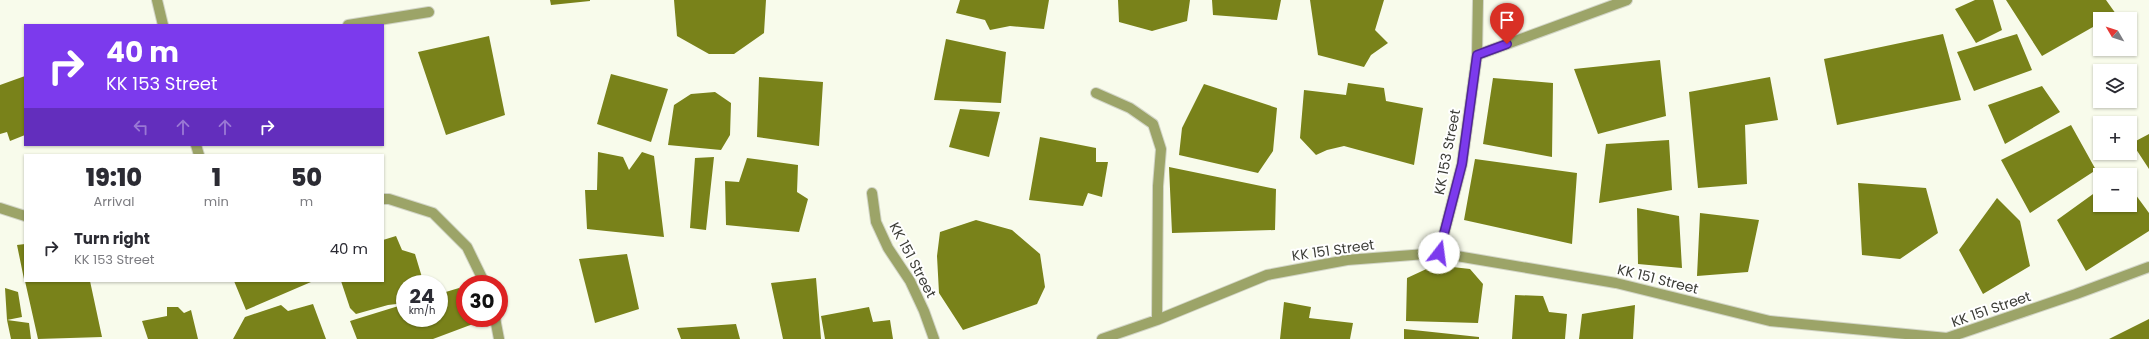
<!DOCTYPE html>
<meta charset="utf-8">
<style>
:root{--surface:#fff;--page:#f7f7f7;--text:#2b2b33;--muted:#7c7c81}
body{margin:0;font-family:Poppins,sans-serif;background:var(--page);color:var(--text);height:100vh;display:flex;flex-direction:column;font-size:15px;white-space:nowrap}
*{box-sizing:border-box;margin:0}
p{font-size:13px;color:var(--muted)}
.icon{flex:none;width:22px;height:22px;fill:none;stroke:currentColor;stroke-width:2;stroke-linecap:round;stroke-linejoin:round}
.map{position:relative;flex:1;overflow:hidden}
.details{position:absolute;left:24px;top:154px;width:360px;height:128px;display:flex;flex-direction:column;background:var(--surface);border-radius:0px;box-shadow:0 1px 3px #0004}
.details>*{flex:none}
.top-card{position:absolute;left:24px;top:24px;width:360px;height:122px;border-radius:0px;box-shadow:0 1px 3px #0004;background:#7c3aed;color:#fff;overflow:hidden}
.needle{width:26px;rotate:309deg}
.fabs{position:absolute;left:2093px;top:12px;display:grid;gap:8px}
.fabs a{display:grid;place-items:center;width:44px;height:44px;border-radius:0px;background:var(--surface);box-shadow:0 1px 3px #0004;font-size:20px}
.speed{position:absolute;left:396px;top:275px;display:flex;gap:8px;font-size:20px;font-weight:700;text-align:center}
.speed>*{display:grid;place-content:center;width:52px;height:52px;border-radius:50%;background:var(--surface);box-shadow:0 1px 3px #0004;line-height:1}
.speed small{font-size:10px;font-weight:400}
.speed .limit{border:6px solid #d22;background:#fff;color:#111}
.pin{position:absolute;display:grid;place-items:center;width:34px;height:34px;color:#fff;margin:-41px -17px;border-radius:50% 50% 50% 0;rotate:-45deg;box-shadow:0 0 4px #0007}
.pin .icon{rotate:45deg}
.me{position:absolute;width:44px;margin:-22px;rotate:15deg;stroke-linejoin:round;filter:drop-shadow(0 0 3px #0008)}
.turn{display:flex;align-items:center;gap:14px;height:84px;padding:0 16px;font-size:18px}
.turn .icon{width:52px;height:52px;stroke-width:2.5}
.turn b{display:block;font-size:28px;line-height:34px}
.lanes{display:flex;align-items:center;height:38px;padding:0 16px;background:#0003;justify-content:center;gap:20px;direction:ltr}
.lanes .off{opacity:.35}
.eta{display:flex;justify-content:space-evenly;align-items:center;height:68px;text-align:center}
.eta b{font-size:24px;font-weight:800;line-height:28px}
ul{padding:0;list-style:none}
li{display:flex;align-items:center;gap:12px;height:52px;padding:0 16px}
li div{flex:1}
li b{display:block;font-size:15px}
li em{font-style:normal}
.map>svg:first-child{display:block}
.building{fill:#79821a}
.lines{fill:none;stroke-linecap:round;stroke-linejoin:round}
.minor-casing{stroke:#d2d5c7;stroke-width:12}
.minor{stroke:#9ca468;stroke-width:10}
.route-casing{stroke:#51269a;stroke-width:10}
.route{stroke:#7c3aed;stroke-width:7}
.labels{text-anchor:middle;stroke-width:4;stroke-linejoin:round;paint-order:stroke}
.street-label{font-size:14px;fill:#3c3d37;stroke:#fff}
</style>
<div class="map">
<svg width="2149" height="339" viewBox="0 0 2149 339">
<rect width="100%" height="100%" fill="#f8fbeb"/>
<path class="building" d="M550,0H590V1L551,5Z
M674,0H766L764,33L734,54H709L677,36Z
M960,0H1049L1044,29L1010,26L990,30L985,20L956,13Z
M1118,0H1190L1187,21L1152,31L1119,22Z
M1212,0H1281L1277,20L1213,15Z
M1310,0H1384L1375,30L1388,43L1371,55L1364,67L1318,55Z
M1975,0H1993L2002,30L1976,43L1955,9Z
M2006,0H2106L2116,14L2107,19H2100V23L2042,56Z
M1943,34L1961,100L1837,125L1824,59Z
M2017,34L2032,70L1974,91L1957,52Z
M489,36L505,115L446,135L418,52Z
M946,39L1006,52L1001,103L934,100Z
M1660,60L1666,116L1598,134L1574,69Z
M611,74L668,89L651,142L597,124Z
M25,76V135L10,141L7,132L0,134V85Z
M759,77L823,82L819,146L757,137Z
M1770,77L1778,120L1745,125L1747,184L1698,188L1689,92Z
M1493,78L1553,83L1552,157L1483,144Z
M1348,83L1384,88L1386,101L1423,108L1414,165L1344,146L1327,150L1316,155L1300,138L1304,90L1346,95Z
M1204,84L1277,108L1273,151L1258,173L1179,155L1182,128Z
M2042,86L2060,112L2005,144L1988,105Z
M715,92L731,103L730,135L721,150L668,145L674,105L691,94Z
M960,109L1000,112L989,157L949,147Z
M2071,125L2096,170L2030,213L2001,160Z
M2149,134V169L2132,143Z
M1040,137L1096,148V162H1108L1102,197L1088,193L1083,206L1029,200Z
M1669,140L1672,190L1599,203L1606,144Z
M598,152L623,157L629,170L642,152L654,156L664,237L587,229L585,190H597Z
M714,157L706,230L690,228L695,158Z
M747,158L798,165L797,192L808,199L799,232L726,225L725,181L739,182Z
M1475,159L1577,173L1572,244L1464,220Z
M1169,167L1276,189L1275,230L1172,233Z
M1858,183L1926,188L1938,233L1900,259L1862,255Z
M2130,187L2149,213V231L2086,271L2057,220L2100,189V205H2130Z
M1997,198L2020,221L2030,266L1983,294L1959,250Z
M1637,208L1679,216L1682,268L1638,264Z
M1700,213L1759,220L1748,272L1697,276Z
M976,220L1012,230L1040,254L1045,287L1037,304L963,330L939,293L937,256L940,232Z
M396,236L402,250L415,254L424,284H405V303L388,305L356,314L350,308L341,281H383V240Z
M25,244V279H24L17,245Z
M627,254L639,309L595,323L579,259Z
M1435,265L1470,269L1483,284L1478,323L1406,321L1407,278Z
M816,278L821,339H783L771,283Z
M25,281H90L102,337L38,339Z
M234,281H311V282L246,310Z
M5,288L18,292L22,317L7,320L29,323L31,339H11L7,320Z
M459,288L465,303V318H471L473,324L433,339H357L350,321L405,304V318H439V294Z
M1515,295L1543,296L1549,312L1567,314L1565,339H1512Z
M1284,302L1311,307L1309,318L1353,323L1350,339H1280Z
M313,304L326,339H233L245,317L281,305L288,311Z
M1635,305L1633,339H1579L1582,314Z
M167,307H178L184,313L191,310L198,339H148L142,321L167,316Z
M869,307L873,322L890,320L893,339H825L821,316Z
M2149,319V339H2109Z
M736,324L740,339H681L677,328Z
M1404,329L1479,337V339H1404Z"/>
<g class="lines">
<defs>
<path id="minor" d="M157,0L163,25
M348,25L429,12
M1477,55L1478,0
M1096,93L1130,108L1153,124L1161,149L1158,186L1157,320
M196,145L199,155
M872,193L876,222L888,248L910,281L924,311L934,339
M383,199H389L433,213L467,247L485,284
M0,208L25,216
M1439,253L1462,164L1477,55L1627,0
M495,318L499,339
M1102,339L1157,320L1267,275L1347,260L1439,253L1616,283L1770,321L1947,338L2076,294L2149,267"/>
</defs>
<use href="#minor" class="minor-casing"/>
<use href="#minor" class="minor"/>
</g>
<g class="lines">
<defs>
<path id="route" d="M1439,253L1462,164L1477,55L1507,44"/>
</defs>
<use href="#route" class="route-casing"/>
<use href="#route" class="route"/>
</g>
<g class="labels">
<g class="street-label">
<text transform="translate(1447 152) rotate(-79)" y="5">KK 153 Street</text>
<text transform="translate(1333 250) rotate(-8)" y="5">KK 151 Street</text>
<text transform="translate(913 260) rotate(62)" y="5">KK 151 Street</text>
<text transform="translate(1658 279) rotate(14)" y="5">KK 151 Street</text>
<text transform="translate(1991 309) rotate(-19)" y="5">KK 151 Street</text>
</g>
</g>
</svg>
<div class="fabs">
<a><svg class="needle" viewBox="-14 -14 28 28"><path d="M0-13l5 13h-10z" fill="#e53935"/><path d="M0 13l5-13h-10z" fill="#7c7c81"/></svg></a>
<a><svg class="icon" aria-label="layers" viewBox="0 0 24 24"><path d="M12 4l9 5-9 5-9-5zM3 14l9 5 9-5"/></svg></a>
<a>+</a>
<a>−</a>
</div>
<div class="speed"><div>24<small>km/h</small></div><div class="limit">30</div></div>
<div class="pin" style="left:1507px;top:44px;background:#d93025"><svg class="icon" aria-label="arrive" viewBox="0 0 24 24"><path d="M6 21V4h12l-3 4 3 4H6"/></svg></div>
<svg class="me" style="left:1439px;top:253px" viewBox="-20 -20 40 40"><circle r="19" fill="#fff"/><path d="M0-13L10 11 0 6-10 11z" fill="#7c3aed"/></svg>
<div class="top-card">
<div class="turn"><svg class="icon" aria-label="right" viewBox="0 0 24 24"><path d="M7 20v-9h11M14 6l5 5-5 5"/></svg><div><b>40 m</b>KK 153 Street</div></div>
<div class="lanes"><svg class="icon off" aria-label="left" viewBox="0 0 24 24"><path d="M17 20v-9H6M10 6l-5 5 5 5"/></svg><svg class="icon off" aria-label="ahead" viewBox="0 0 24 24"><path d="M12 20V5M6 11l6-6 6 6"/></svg><svg class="icon off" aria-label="ahead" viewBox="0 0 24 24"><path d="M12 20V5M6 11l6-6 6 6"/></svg><svg class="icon" aria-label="right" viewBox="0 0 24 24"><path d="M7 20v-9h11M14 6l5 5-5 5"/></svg></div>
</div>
<section class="details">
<div class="eta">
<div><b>19:10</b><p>Arrival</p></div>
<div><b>1</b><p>min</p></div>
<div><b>50</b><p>m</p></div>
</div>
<ul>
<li><svg class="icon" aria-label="right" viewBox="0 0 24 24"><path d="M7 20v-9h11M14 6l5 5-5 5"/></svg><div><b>Turn right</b><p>KK 153 Street</p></div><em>40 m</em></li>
</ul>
</section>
</div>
